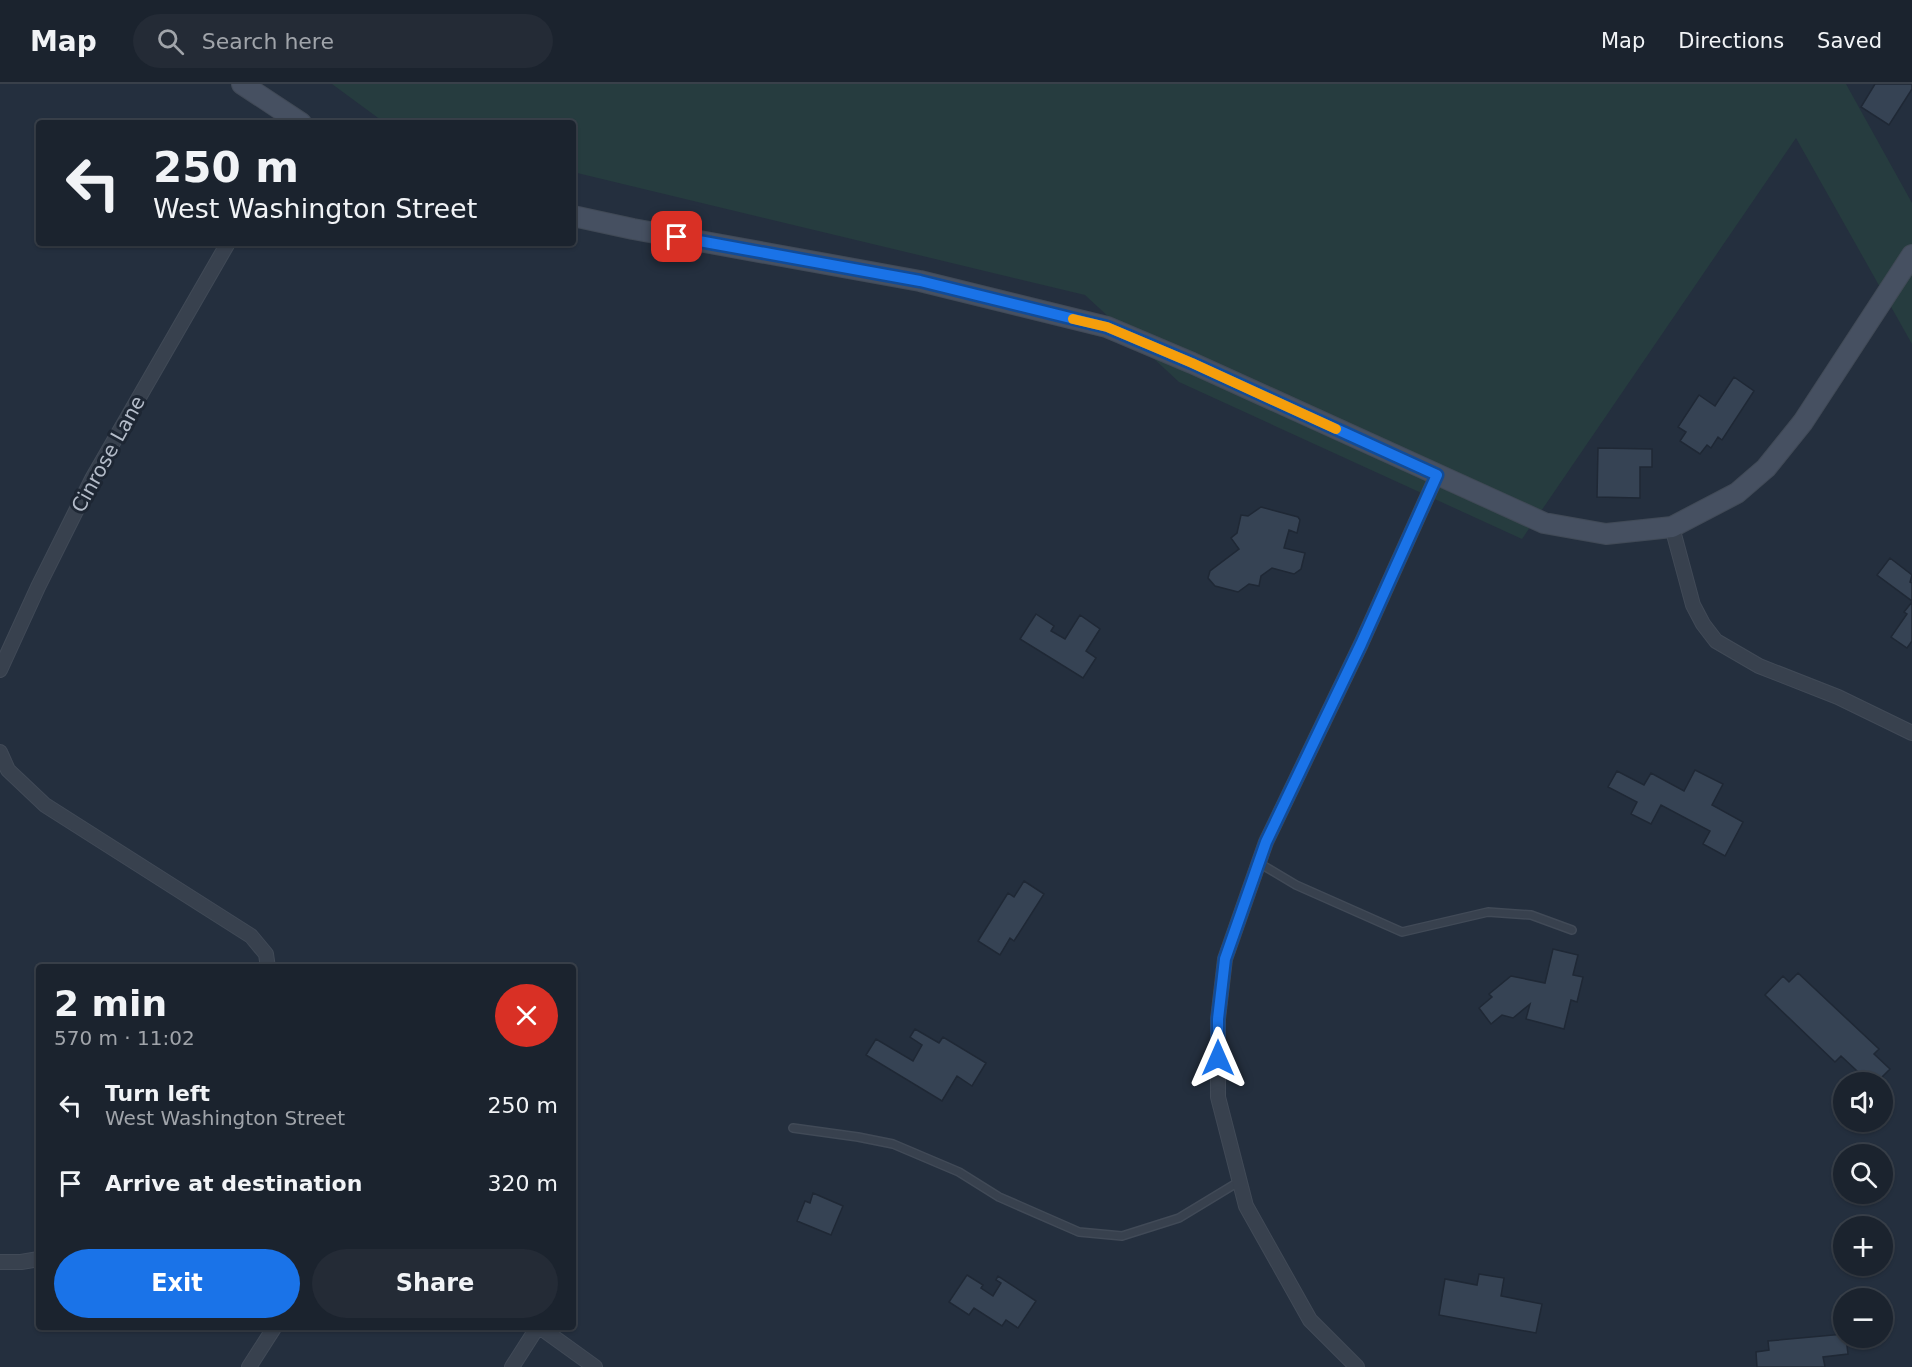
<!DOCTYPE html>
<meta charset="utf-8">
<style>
:root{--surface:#1b232e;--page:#242b36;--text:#f1f3f6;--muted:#a0a4aa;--line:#39404a;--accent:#1a73e8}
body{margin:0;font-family:"DejaVu Sans",sans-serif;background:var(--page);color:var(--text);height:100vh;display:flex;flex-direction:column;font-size:22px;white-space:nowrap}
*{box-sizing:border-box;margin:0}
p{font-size:20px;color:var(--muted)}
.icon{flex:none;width:33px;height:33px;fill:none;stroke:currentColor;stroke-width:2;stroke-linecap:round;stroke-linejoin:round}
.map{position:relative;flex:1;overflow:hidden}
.panel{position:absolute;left:36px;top:880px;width:540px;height:366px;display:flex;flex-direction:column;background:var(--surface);border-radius:6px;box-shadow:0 2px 4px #0004,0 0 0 2px var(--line)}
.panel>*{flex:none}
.banner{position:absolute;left:36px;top:36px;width:540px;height:126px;border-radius:6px;box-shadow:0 2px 4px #0004,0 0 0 2px var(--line);background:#1b232e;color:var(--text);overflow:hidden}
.buttons{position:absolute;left:1833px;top:988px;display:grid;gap:12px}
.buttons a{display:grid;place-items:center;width:60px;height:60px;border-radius:50%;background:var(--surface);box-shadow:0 2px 4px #0004,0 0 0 2px var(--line);font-size:30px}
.pin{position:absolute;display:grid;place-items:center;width:51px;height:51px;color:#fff;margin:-26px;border-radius:12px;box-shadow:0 3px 9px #0006}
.me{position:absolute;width:66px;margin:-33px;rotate:0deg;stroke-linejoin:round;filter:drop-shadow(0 0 4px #0008)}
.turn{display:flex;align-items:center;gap:21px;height:126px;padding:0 18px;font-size:27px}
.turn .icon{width:78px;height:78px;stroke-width:2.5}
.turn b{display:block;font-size:42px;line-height:51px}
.round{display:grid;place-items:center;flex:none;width:63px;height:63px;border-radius:32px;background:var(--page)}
.headline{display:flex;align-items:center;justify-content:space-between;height:102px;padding:0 18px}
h1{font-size:36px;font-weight:700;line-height:45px}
.button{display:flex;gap:12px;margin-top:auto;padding:12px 18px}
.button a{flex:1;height:69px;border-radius:36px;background:var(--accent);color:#fff;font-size:24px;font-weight:700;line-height:69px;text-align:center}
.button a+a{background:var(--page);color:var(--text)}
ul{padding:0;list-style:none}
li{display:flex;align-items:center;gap:18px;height:78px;padding:0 18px}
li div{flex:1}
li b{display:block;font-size:22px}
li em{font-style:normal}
header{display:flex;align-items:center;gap:36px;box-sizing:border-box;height:84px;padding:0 30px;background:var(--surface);border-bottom:2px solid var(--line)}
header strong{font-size:28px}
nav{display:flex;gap:33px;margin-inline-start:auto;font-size:21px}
.search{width:420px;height:54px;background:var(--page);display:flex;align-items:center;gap:15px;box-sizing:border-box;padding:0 21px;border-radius:33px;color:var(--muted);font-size:22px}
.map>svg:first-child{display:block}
.green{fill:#263c3f}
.building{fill:#364354;stroke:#1f2835;stroke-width:1.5}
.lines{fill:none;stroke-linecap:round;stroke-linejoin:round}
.lane-casing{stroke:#414a57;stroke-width:10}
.street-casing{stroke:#414a57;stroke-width:16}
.secondary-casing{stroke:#414a57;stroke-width:22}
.lane{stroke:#38414e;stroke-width:7}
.street{stroke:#38414e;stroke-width:14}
.secondary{stroke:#465061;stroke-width:20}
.route-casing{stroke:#114b97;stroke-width:15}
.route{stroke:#1a73e8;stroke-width:10}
.slow{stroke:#f59e0b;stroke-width:10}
.labels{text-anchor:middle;stroke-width:6;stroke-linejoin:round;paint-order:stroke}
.street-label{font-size:20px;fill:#b4bcc9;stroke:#1d2633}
</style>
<header>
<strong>Map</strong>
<div class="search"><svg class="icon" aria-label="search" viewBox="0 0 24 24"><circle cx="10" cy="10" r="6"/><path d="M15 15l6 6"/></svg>Search here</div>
<nav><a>Map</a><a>Directions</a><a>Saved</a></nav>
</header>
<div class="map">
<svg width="1912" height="1283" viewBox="0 0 1912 1283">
<rect width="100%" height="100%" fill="#242f3e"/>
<path class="green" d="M332,0H1846L1912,119V260L1796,54L1522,455L1179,298L1085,211L573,88V39H385Z"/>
<path class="building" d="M1875,0H1912V5L1889,41L1861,23Z
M1734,293L1754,307L1722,356L1718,353L1711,364L1707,361L1700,370L1680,357L1686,348L1678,343L1699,311L1715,322Z
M1598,364L1652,365V383H1640V414L1597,413Z
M1261,423L1298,433L1300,436L1297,449L1289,446L1284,464L1305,469L1301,485L1294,490L1272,484L1261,492L1259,502L1249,500L1238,508L1215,502L1208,494L1210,487L1239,465L1231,454L1237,449L1241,431L1248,432Z
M1890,474L1912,491L1910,498L1912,499V517L1877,491Z
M1912,518V557L1907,564L1891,553L1907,530L1904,528Z
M1036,530L1054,542L1051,547L1065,555L1080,531L1100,545L1086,567L1096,574L1083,594L1020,555Z
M1695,686L1723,700L1712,721L1743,738L1725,772L1703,760L1710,747L1661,721L1651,740L1631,730L1637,718L1608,703L1617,687L1644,701L1651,689L1684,707Z
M1024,797L1044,810L1014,857L1010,854L1000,871L978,857L1008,809L1014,813Z
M1553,865L1578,871L1573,891L1583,893L1577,918L1571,916L1564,945L1526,935L1530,920L1513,934L1502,931L1491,940L1479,924L1492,913L1489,910L1511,892L1545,899Z
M1798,889L1879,965L1874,970L1890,985L1876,999H1870L1841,972L1835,978L1765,911L1783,892L1789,898Z
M915,945L939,959L943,953L986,979L972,1002L957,992L942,1017L866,971L876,955L913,977L922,961L910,953Z
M813,1109L843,1122L831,1151L797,1137L805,1117L810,1119Z
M1479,1190L1504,1194L1501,1212L1542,1220L1536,1249L1439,1231L1445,1195L1477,1201Z
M967,1191L983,1201L981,1204L993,1212L1001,1199L996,1196L998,1192L1036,1217L1018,1244L1006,1236L1002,1242L974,1224L969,1231L949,1218Z
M1844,1250V1254H1846L1848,1270L1823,1273L1825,1283H1757L1756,1268L1769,1266L1768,1257Z"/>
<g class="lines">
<defs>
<path id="lane" d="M1259,779L1296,801L1402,848L1488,828L1531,831L1572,846
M793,1044L858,1053L893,1060L959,1088L999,1113L1079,1148L1122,1152L1179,1134L1240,1097"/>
<path id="street" d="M1672,443L1693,521L1703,540L1716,557L1759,582L1838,613L1912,649
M0,586L38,503L92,395L228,159
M0,668L8,686L45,721L251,852L266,870L268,884
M0,1178H21L39,1175
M541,1244L595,1283
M249,1283L274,1244
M512,1283L537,1244
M1357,1283L1310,1236L1246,1122L1218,1013V935L1225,875L1266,758L1361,560L1437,391"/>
<path id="secondary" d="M242,0L301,39
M573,132L633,145L920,197L1107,243L1192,279L1544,439L1606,450L1672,443L1737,409L1766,384L1803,338L1912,171"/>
</defs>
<use href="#lane" class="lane-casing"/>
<use href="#street" class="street-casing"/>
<use href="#secondary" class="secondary-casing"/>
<use href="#lane" class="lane"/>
<use href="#street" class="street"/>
<use href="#secondary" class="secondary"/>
</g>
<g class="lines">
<defs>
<path id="route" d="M677,153L920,197L1107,243L1192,279L1437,391L1361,560L1266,758L1225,875L1218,935V974"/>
</defs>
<use href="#route" class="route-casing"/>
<use href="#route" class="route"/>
<path class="slow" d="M1073,235L1107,243L1192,279L1336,345"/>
</g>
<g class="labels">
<g class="street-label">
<text transform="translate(108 370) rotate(-61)" y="7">Cinrose Lane</text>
</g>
</g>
</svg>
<div class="buttons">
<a><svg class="icon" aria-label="sound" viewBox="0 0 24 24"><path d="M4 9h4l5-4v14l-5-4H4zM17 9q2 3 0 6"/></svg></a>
<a><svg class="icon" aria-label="search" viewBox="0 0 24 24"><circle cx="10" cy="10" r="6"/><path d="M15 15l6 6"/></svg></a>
<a>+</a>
<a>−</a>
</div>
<div class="pin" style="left:677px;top:153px;background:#d93025"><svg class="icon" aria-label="arrive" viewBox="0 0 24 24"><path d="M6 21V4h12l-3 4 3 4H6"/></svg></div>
<svg class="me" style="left:1218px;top:974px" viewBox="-20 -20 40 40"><path d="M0-17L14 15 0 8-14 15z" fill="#1a73e8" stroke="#fff" stroke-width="4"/></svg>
<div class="banner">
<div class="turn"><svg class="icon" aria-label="left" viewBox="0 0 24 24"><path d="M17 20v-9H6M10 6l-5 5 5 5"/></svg><div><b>250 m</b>West Washington Street</div></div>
</div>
<section class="panel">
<div class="headline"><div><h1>2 min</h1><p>570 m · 11:02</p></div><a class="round" style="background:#d93025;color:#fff"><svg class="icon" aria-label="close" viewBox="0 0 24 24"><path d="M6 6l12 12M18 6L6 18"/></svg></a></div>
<ul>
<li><svg class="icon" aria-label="left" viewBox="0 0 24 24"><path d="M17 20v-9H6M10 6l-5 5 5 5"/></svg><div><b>Turn left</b><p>West Washington Street</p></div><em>250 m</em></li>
<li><svg class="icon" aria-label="arrive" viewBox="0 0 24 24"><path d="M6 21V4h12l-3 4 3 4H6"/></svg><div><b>Arrive at destination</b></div><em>320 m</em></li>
</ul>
<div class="button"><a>Exit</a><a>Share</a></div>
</section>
</div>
